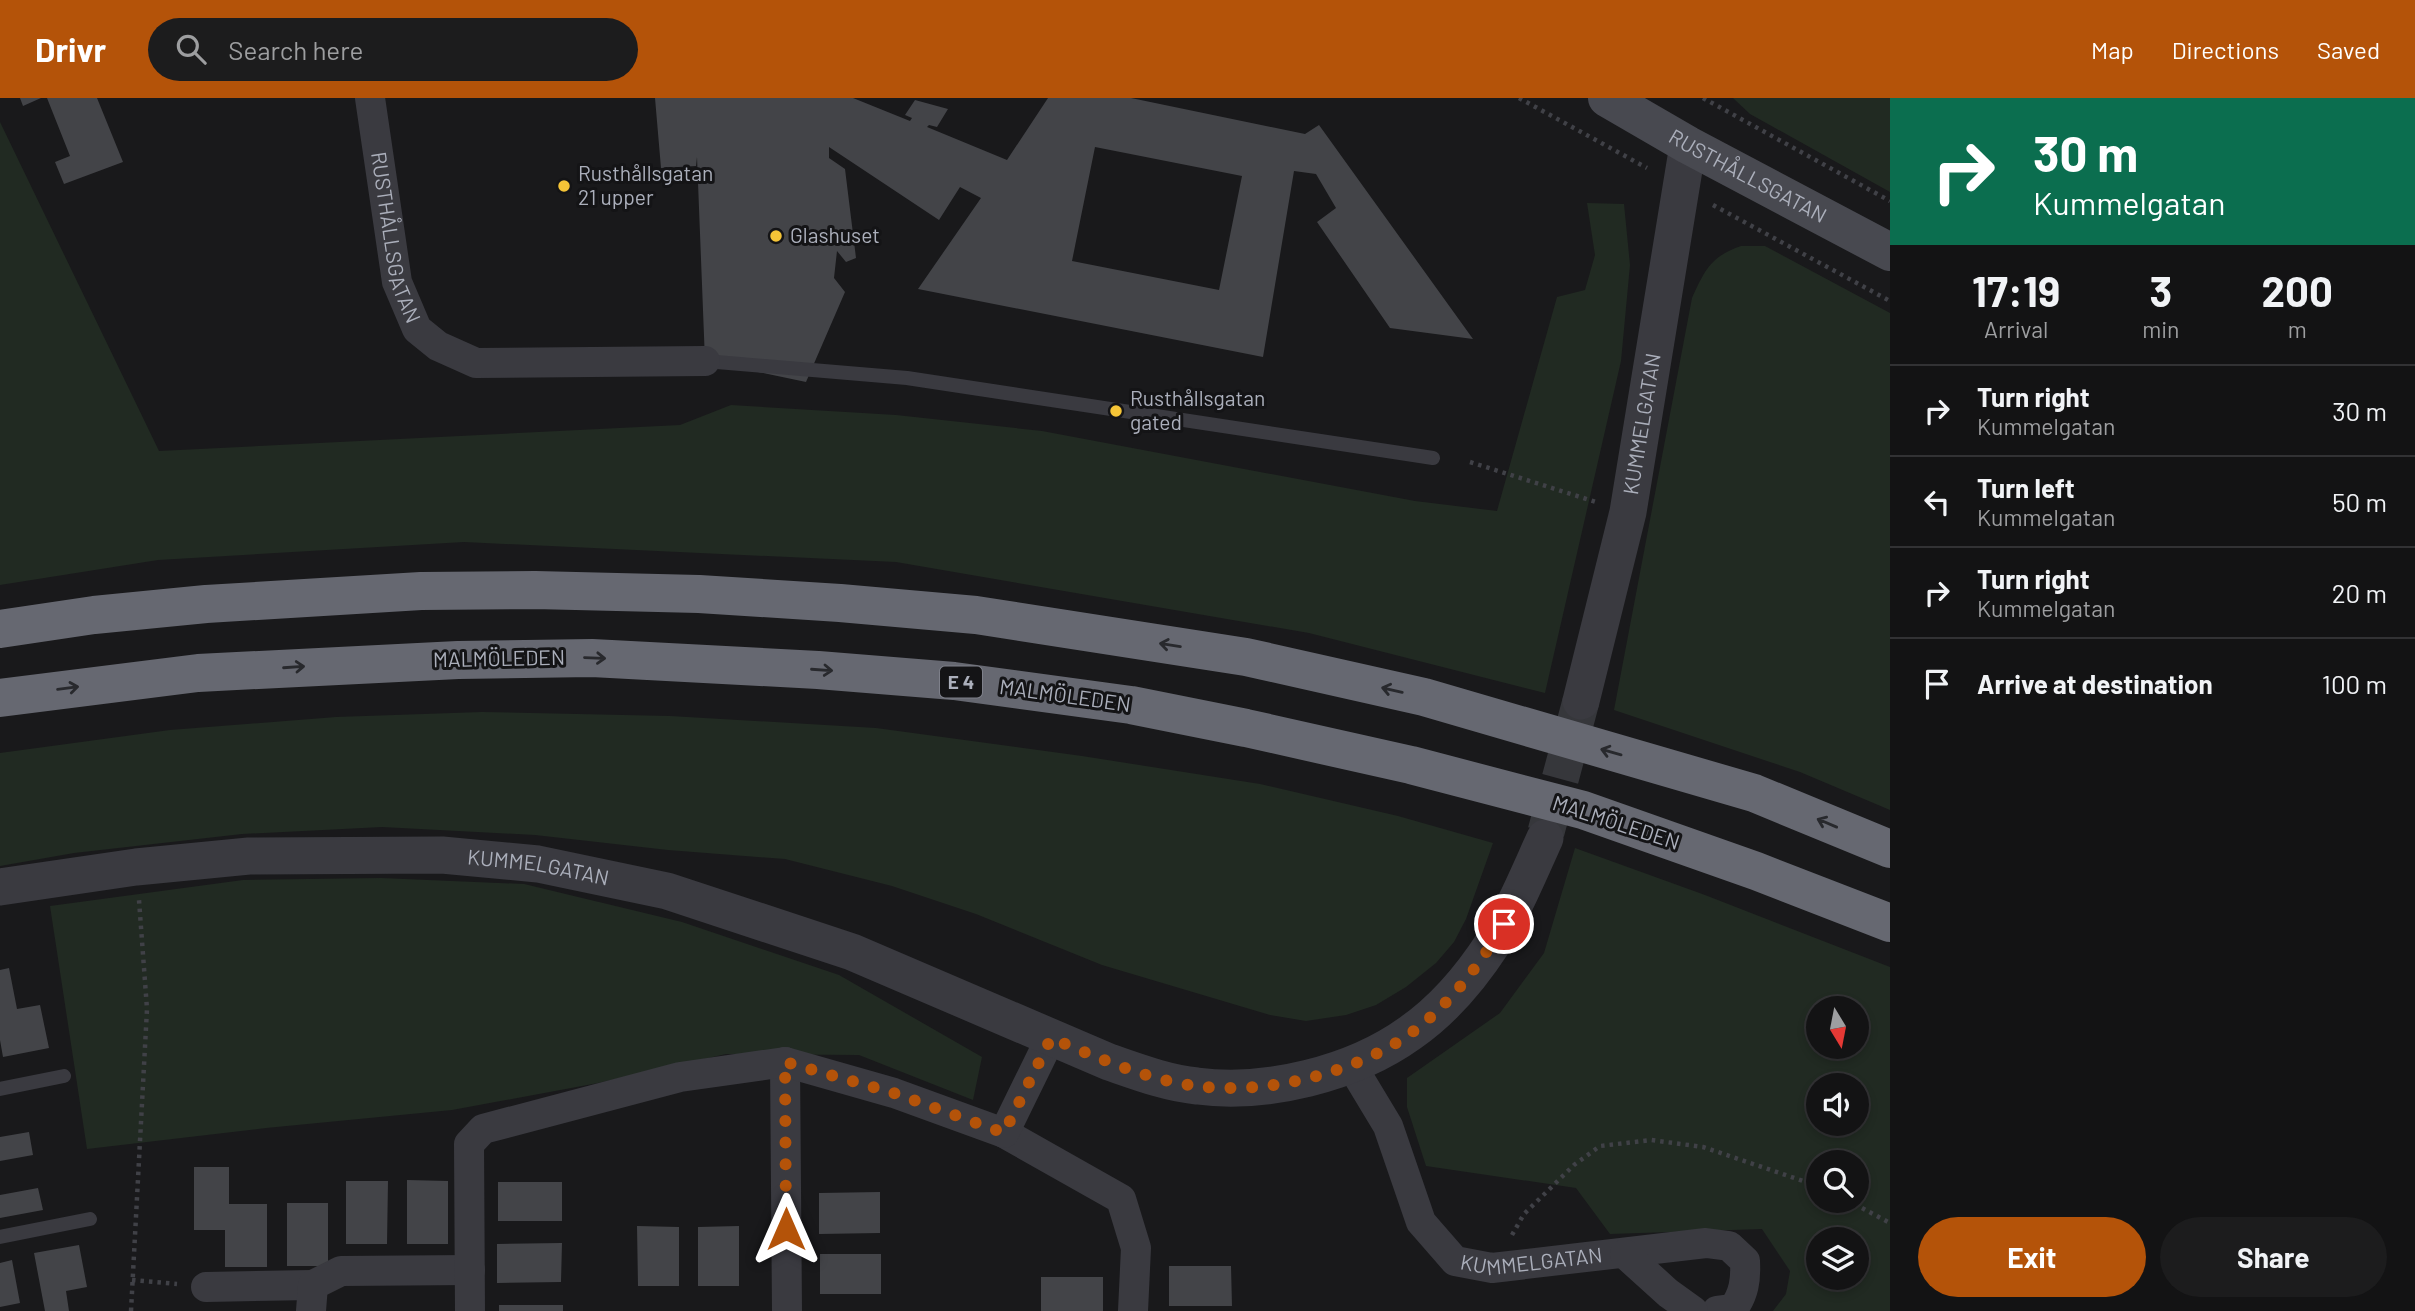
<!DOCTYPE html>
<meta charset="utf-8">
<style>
:root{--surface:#131314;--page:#1c1c1d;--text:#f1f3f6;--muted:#9d9ea0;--line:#323234;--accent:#b45309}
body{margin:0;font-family:Barlow,sans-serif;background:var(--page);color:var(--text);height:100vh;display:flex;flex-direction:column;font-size:26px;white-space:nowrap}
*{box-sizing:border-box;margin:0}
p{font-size:23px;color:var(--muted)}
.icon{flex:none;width:38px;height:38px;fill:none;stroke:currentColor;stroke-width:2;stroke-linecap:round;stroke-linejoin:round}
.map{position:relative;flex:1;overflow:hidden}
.details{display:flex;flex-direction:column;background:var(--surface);width:525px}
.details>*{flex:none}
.top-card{background:#0b6e4f;color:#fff;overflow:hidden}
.needle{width:46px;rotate:170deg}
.buttons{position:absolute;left:1806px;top:898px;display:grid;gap:14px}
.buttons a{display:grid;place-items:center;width:63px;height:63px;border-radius:50%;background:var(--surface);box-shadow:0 4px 10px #0003,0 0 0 2px var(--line);font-size:35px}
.pin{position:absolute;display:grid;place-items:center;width:60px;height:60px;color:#fff;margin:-30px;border:4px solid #fff;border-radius:50%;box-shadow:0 2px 7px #0007}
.me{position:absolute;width:77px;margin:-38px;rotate:0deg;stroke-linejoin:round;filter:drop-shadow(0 0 5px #0008)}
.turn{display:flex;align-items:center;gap:24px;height:147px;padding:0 28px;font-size:32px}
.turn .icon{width:91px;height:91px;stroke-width:2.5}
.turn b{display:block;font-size:49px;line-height:60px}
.eta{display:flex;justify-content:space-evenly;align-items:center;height:119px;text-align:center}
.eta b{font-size:42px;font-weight:700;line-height:49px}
.primary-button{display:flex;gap:14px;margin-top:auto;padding:14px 28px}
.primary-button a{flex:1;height:80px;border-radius:42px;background:var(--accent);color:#fff;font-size:28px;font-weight:700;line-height:80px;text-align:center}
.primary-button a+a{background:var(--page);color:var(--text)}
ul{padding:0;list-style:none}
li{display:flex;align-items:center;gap:21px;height:91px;padding:0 28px;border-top:2px solid var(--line)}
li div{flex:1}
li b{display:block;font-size:26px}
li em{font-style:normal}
header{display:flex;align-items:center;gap:42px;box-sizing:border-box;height:98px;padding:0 35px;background:var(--accent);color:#fff}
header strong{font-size:33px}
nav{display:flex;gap:38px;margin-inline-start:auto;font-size:24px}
.search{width:490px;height:63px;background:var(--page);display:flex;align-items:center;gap:18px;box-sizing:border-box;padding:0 24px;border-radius:38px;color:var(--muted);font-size:26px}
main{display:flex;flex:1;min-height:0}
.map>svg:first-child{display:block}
.green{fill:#212a22;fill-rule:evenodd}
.building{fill:#434448;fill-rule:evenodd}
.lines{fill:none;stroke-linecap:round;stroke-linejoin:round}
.tertiary-tunnel{stroke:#36373b;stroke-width:37;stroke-dasharray:37 18;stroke-linecap:butt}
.path{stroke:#404147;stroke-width:4.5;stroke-dasharray:3.5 5;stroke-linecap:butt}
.service{stroke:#3a3a40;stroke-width:14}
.minor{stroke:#3a3a40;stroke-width:30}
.tertiary{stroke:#3a3a40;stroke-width:37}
.secondary{stroke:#484950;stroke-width:38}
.motorway{stroke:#666871;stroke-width:38}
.oneway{stroke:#28292d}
.route{stroke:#b45309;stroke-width:12;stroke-dasharray:0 21.6}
.poi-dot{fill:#f5c437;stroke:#141416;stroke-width:2.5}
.labels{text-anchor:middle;stroke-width:6;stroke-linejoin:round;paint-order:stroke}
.shield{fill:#141416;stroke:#7e808a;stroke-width:2}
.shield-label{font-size:19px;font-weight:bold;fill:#abafbb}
.poi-label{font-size:21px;fill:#abafbb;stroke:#141416;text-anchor:start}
.street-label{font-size:21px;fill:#abafbb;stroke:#141416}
</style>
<header>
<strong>Drivr</strong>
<div class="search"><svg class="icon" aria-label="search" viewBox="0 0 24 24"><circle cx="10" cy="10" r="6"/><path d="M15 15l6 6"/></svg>Search here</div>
<nav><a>Map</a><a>Directions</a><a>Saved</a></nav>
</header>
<main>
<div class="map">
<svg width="1890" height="1213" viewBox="0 0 1890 1213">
<rect width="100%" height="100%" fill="#19191b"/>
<path class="green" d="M1733,0H1890V94L1750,16Z
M0,24L159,353L680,327L731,307L896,317L1042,333L1415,403L1497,413L1557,199L1585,192L1595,157L1587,105L1624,106L1630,167L1621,263L1545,595L1309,535L896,464L464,444L158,462L0,487Z
M1741,148H1765L1890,215V712L1800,674L1614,612L1692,200C1705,172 1710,159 1741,148Z
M482,614L670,618L876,630L1082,658L1260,686L1398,718L1493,745L1466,821L1454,844L1436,865L1406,889L1376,907L1346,917L1306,923L1270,917L1102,867L976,816L892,788L785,761L668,752L535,737L382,729L242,736L74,755L0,768V655L170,632L336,619Z
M1575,750L1705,797L1890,869V1213H1773L1786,1196L1790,1173L1762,1131L1610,1136L1576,1090L1426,1068L1407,1009V980L1500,915L1544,855ZM1818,910H1857V948H1818ZM1818,987H1857V1026H1818ZM1818,1064H1857V1102H1818ZM1818,1141H1857V1180H1818Z
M381,780L524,786L682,824L839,877L982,959L973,1002L859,957L726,956L598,985L452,1012L266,1030L87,1051L50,808L243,782Z"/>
<path class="building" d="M20,0H41L23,8Z
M47,0H97L123,64L64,86L55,64L70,58Z
M655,0H853L910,23L912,20L905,17L915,2L948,11L937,29L929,27L927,29L1007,62L1048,0H1131L1305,36L1319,27L1473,241L1390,230L1317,124L1336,110L1316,76L1294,73L1263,259L918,191L981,100L960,89L939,122L829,49V60L845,71L856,160L846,164L837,153L834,180L845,194L806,284L705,263L697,59L696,68L661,70ZM1095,49L1242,78L1219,192L1072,163Z
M9,870L17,911L40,907L49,950L3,959L0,942V872Z
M29,1034L33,1057L0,1063V1039Z
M194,1069H229V1106H267V1169H225V1132H194Z
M407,1082L448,1083V1146H407Z
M346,1083H388L387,1146H346Z
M498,1084H562V1123H498Z
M38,1090L43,1112L0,1120V1097Z
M880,1094V1135L819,1136V1095Z
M287,1105H328V1168H287Z
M637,1128L679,1129V1188H638Z
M739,1128V1188H698V1129Z
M562,1145L561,1184L497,1185V1146Z
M79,1147L87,1189L66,1193L69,1213H45L34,1155Z
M820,1156H881V1196H820Z
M12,1162L20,1205L0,1209V1165Z
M1169,1168H1231L1232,1208H1169Z
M1041,1179H1103V1213H1041Z
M499,1207H563V1213H499Z"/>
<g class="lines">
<path class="tertiary-tunnel" d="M1546,734L1581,603"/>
<path class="path" d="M1519,0L1647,70
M1703,0L1890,103
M1713,107L1890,203
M1470,364L1596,404
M1847,1102L1890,1125
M1512,1137L1524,1116L1574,1067L1600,1048L1651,1042L1703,1049L1818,1088
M132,1182L177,1186
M131,1213L147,911L139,802"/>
<path class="service" d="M705,263L907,280L1433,360
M0,991L64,978
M0,1139L90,1121"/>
<g class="minor">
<path id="s1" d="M370,0L397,184L417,231L438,248L476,265L705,263"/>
<path d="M785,964L787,1213"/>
<path id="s2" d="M1350,965L1388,1028L1421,1124L1455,1163L1492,1170L1706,1145L1729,1148L1745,1163C1746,1182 1744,1196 1733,1211L1717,1213"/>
<path d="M1004,1035L1121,1101L1136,1150L1133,1213"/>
<path d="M1625,1156L1668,1195L1693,1213"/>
<path d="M206,1189L313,1187"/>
<path d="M311,1213L313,1187L341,1173L470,1172"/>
<path d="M470,1213L469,1046L483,1031L680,979L785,964L894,995L1004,1035L1051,939"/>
</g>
<g class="tertiary">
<path id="s3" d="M1581,603L1628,414L1688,47"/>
<path id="s4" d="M0,789L136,769L249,758L442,757L538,766L667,793L852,854L1109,964C1138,974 1167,985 1197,988C1266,997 1353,976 1410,935C1443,912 1471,879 1493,845C1514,812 1529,775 1545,740"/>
</g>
<path class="secondary" id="s5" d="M1607,0L1688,47L1890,154"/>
<path class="motorway" d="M0,531L94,517L206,506L421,493L535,492L699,496L840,505L976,517L1246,559L1424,599L1754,695L1890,751
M0,600L198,575L458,562L592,560L818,572L954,583L1131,607L1246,630L1411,667L1583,712L1756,773L1890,825"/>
</g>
<defs><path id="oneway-shaft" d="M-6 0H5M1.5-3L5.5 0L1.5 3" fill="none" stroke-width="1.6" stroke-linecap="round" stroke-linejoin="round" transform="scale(1.75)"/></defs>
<g class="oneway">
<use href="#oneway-shaft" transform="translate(1170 547) rotate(-171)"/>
<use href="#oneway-shaft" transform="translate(595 560) rotate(2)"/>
<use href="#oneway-shaft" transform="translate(294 569) rotate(-4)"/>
<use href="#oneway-shaft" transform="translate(822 572) rotate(4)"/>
<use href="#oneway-shaft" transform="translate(68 590) rotate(-7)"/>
<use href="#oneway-shaft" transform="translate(1392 592) rotate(-167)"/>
<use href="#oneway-shaft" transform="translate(1611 654) rotate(-164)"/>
<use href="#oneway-shaft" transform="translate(1827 725) rotate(-157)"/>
</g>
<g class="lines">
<path class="route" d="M786,1131L785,964L894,995L1004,1035L1051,940C1097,959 1146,982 1197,988C1266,997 1354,976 1411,935C1449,907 1480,867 1504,826"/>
</g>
<g class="poi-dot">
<circle cx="564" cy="88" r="7"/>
<circle cx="776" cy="138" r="7"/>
<circle cx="1116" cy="313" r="7"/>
</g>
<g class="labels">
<rect class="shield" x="940" y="568.5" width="42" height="31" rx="5"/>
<g class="shield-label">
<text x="961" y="591">E 4</text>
</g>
<g class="poi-label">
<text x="578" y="83">Rusthållsgatan<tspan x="578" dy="24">21 upper</tspan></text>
<text x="790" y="145">Glashuset</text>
<text x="1130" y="308">Rusthållsgatan<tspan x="1130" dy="24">gated</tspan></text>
</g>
<g class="street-label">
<text dy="7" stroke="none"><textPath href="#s5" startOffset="161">RUSTHÅLLSGATAN</textPath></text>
<text dy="7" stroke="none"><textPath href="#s1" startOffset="142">RUSTHÅLLSGATAN</textPath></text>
<text dy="7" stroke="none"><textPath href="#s3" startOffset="284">KUMMELGATAN</textPath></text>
<text transform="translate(499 561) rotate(-1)" y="7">MALMÖLEDEN</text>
<text transform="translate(1065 598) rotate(8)" y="7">MALMÖLEDEN</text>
<text transform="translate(1616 725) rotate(18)" y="7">MALMÖLEDEN</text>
<text dy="7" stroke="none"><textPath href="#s4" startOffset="541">KUMMELGATAN</textPath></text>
<text dy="7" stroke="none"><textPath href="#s2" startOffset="304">KUMMELGATAN</textPath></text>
</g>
</g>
</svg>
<div class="buttons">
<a><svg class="needle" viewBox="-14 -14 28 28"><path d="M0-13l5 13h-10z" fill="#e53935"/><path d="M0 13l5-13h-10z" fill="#9d9ea0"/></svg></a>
<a><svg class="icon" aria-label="sound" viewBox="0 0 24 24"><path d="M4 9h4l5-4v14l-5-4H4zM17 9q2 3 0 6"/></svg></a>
<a><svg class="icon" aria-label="search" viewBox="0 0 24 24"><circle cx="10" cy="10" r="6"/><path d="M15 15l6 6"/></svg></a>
<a><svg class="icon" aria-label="layers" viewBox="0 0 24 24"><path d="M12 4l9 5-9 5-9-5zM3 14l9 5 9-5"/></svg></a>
</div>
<div class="pin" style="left:1504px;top:826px;background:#d93025"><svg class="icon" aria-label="arrive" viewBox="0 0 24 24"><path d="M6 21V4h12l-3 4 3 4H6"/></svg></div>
<svg class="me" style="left:786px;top:1131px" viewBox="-20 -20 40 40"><path d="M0-17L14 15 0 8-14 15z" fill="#b45309" stroke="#fff" stroke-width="4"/></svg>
</div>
<section class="details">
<div class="top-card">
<div class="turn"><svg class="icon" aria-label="right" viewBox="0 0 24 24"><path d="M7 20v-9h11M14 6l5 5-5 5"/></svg><div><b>30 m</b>Kummelgatan</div></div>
</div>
<div class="eta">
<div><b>17:19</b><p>Arrival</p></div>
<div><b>3</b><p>min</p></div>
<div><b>200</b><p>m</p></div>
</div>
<ul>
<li><svg class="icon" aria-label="right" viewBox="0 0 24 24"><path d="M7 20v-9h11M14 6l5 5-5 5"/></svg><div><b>Turn right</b><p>Kummelgatan</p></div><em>30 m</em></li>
<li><svg class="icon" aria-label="left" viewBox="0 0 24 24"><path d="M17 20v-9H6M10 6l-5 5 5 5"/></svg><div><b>Turn left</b><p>Kummelgatan</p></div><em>50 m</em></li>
<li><svg class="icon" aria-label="right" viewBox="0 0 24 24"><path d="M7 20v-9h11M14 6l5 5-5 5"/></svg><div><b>Turn right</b><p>Kummelgatan</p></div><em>20 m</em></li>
<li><svg class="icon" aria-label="arrive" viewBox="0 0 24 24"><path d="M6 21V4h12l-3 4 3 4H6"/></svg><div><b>Arrive at destination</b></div><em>100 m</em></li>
</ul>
<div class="primary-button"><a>Exit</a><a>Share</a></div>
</section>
</main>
